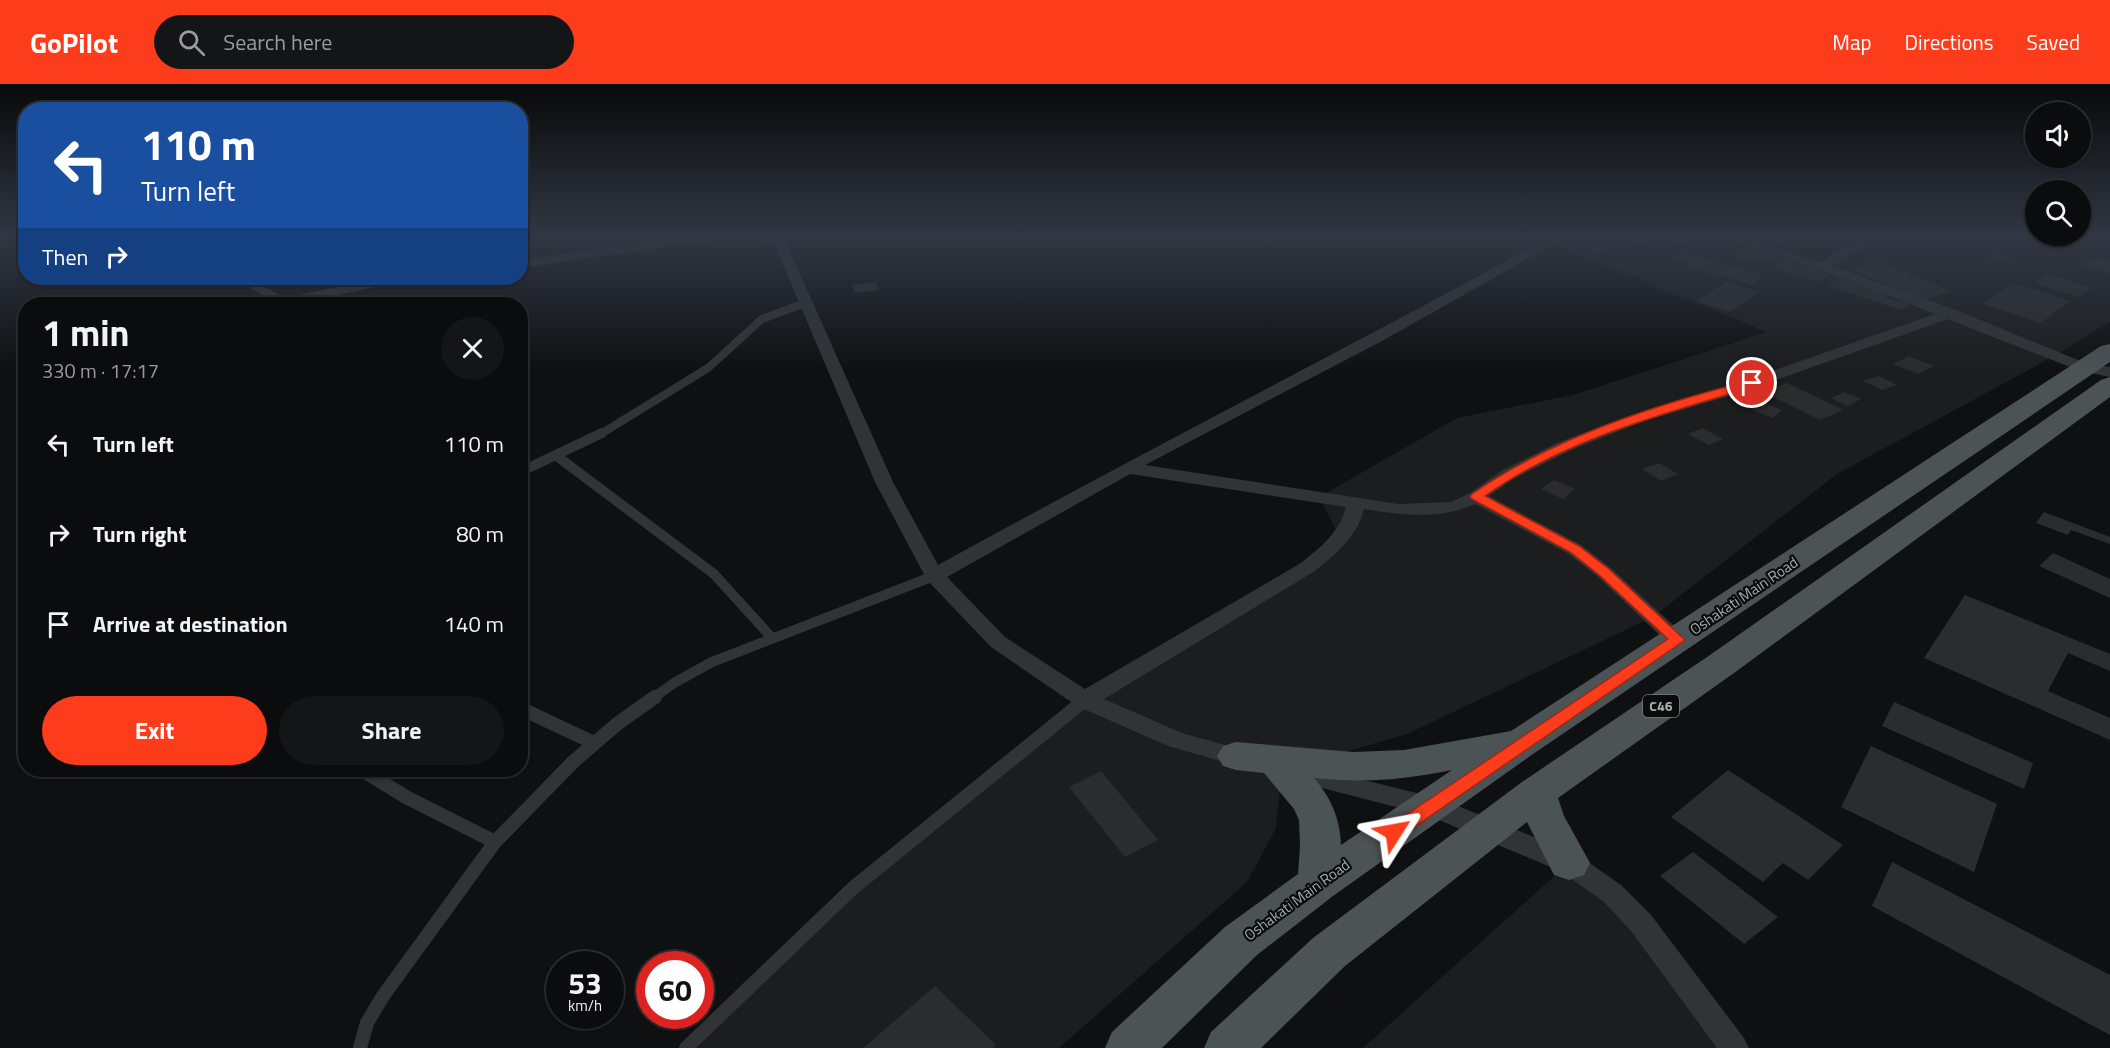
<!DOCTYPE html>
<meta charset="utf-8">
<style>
:root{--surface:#0b0c0d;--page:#141516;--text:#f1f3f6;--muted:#9a9b9d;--line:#2b2c2e;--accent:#fd3c1c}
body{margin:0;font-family:"Titillium Web",sans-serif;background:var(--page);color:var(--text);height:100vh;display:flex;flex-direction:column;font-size:22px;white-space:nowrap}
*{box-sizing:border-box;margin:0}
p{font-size:20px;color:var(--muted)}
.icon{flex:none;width:33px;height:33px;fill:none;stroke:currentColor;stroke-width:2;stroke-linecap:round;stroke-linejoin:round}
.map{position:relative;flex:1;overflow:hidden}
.drawer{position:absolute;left:18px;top:213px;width:510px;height:480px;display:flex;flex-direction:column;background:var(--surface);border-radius:24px;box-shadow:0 2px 4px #0004,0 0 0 2px var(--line)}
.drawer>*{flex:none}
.guide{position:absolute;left:18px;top:18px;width:510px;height:183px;border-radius:24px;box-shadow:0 2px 4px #0004,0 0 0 2px var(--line);background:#1a4fa0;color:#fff;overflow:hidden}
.buttons{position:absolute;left:2025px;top:18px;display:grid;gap:12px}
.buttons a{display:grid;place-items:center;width:66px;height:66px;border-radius:50%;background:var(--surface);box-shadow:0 2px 4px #0004,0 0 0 2px var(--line);font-size:30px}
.speed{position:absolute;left:546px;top:867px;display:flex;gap:12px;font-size:30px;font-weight:700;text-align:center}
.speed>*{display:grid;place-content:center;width:78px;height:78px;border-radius:50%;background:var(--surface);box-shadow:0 2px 4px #0004,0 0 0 2px var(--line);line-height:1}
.speed small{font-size:15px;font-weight:400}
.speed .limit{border:9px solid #d22;background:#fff;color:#111}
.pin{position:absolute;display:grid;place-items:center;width:51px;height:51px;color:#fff;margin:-26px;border:3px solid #fff;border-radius:50%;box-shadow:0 2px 6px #0007}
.me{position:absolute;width:66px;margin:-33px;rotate:56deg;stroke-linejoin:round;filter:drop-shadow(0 0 4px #0008)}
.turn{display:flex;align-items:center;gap:21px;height:126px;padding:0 24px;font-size:27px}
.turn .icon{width:78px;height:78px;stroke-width:2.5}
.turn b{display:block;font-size:42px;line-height:51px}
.then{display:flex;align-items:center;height:57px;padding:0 24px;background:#0003;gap:12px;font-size:22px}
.round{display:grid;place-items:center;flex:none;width:63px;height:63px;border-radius:32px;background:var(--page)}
.summary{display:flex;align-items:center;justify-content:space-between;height:102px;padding:0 24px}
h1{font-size:36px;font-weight:700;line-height:45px}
.action{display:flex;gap:12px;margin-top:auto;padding:12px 24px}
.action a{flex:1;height:69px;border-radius:36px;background:var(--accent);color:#fff;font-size:24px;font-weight:700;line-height:69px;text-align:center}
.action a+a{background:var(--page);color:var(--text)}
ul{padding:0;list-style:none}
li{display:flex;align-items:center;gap:18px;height:90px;padding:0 24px}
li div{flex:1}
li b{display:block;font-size:22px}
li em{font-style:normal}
header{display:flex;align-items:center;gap:36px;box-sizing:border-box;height:84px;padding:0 30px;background:var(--accent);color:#fff}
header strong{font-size:28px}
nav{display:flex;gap:33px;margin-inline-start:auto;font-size:21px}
.search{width:420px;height:54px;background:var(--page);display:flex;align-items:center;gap:15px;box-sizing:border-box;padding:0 21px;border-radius:33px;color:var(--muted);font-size:22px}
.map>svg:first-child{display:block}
.built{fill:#1b1d1e}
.building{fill:#2a2c2e}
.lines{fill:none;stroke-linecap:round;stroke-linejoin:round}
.lane-far2{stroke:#303436;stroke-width:8}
.lane-far1{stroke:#303436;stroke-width:10}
.lane{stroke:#303436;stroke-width:14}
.street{fill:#303436;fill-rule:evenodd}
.primary{fill:#4c5355;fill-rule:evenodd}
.route{fill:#fd3c1c;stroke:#a42712;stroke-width:1.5}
.labels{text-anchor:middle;stroke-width:4.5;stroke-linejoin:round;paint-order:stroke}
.shield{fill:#0b0b0c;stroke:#737e81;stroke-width:1.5}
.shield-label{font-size:14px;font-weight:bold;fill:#a0b0b3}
.street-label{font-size:15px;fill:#a0b0b3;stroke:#0b0b0c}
</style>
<header>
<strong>GoPilot</strong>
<div class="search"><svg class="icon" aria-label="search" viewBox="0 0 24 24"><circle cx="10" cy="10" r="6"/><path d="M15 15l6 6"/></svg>Search here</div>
<nav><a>Map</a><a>Directions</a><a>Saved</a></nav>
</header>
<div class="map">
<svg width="2110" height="964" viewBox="0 0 2110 964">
<rect width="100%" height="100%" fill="#0f1011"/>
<path class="built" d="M1562,152H1724L1823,182L1865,152H2110V237L2054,272L1837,390L1653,533L1407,650L1282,686L1276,744L1247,798L1059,964H686L853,804L1085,616L1341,456L1319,413L1457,334L1573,311L1767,248L1550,159Z
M1569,779L1612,809L1733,964H1363Z"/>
<path class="building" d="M1579,152H1603L1620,157L1601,169L1576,161L1586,155Z
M1621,152H1635L1653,156L1649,161L1619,155Z
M1655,152H1688L1694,155L1677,161Z
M1743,162L1779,173L1773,177L1759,173L1751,179L1735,174L1743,169L1736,166Z
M1680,168L1764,191L1753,201L1687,183L1691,179L1672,174Z
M1993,168L2012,173L2007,178L1988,173Z
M2095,173L2110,177V189L2083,181Z
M1783,176L1830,190L1819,198L1772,183Z
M1878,177L1952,207L1924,216L1850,185Z
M2048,190L2092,204L2079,213L2035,199Z
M1840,193L1890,209L1885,213L1910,220L1903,226L1828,202Z
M1727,197L1759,208L1730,228L1697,217Z
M875,198L879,206L855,209L852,201Z
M2013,199L2070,217L2041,239L1982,220Z
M1909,272L1934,282L1918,290L1893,280Z
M1879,292L1897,301L1882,306L1863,297Z
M1787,299L1844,326L1820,336L1763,308Z
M1844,308L1861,315L1847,322L1831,314Z
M1761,318L1782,326L1773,334L1752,326Z
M1702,344L1723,355L1709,361L1688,350Z
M1659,379L1678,390L1661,397L1642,385Z
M1554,396L1575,405L1563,415L1541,405Z
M2044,428L2110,453V460L2071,446L2068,451L2036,439Z
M2053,469L2110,495V514L2039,482Z
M1965,511L2110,570V587L2068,569L2048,607L2110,634V656L1924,574Z
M1894,618L2033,679L2024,705L1882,642Z
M1871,662L1997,720L1974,788L1841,723Z
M1728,686L1843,761L1808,796L1783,779L1763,798L1671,733Z
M1101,687L1158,756L1125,773L1069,703Z
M1693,768L1778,833L1744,860L1660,792Z
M1892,778L2110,891V951L1872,822Z
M935,902L996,961L992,964H863Z"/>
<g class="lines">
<path class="lane-far2" d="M520,180L712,152
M245,194L256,203L285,218L398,194
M599,351L708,284L762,235L805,219"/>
<path class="lane-far1" d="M558,373L714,490L772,554
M520,388L602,349
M653,614L674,599L712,578L934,492"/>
<path class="lane" d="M520,624L594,659
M362,686L406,713L495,758
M360,964L367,939L383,912L495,758L573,678L617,640L655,613
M686,964L853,804L1085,616"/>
<path class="street" d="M771,152H783L893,398L938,481C1141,369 1348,264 1552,152H1568L1382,257L1145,381L1398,420L1451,418L1470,409L1501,387L1557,359L1632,331L1724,304L1935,230L1858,199L1718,152H1738L1820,178L1854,157L1858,152H1871L1864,163L1832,182L1956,226L2088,280L2110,283V293L2080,287L1948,235L1736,310L1644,337L1569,367L1513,395L1489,412L1581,461L1611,484L1684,551L1688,556L1684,561L1677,563L1670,561L1597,492L1567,469L1475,420C1441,436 1400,431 1364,425C1357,453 1336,470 1315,487L1104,615L1182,649L1253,669L1257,675L1253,681L1245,684L1168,662L1077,622L991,563L927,496L875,398ZM1130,390L1346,423C1339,449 1322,462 1301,479L1085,605L1005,553L947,493Z
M1303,681L1441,715L1578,771L1621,801L1651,831L1744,954L1749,964H1717L1631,847L1603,817L1560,787L1427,731L1295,697L1291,690L1295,683Z"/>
<path class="primary" d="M2110,260V278L1533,670L1333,812L1257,871L1162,964H1105L1112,948L1225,843L1298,790L1300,762L1299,736L1294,725L1264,689L1236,686L1223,682L1217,672L1223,662L1236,658L1354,668L1404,666L1511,647L2101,262ZM1452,686L1341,761C1340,734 1331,714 1314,694C1365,699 1402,696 1452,686Z
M2110,293V313L1734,589L1558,714L1564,732L1590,779L1584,791L1569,796L1554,791L1527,738L1345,882L1261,964H1204L1211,948L1313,854L1522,698L1710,571L2101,296Z"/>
</g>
<linearGradient id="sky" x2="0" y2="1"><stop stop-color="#080909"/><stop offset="0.53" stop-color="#313743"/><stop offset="1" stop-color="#313743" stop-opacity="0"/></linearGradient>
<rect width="2110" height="287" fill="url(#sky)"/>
<path class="route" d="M1752,296L1757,299L1756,302C1663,330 1565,355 1485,412L1579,462L1609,485L1685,556L1400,753L1394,755L1388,753L1385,748L1388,743L1668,555L1599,491L1570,468L1472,415L1470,413L1472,410C1554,353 1655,321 1752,296Z"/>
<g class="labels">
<rect class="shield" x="1643" y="611" width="36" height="22" rx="4.5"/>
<g class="shield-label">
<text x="1661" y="627">C46</text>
</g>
<g class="street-label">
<text transform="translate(1744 512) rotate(-34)" y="5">Oshakati Main Road</text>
<text transform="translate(1297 816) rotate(-36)" y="5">Oshakati Main Road</text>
</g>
</g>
</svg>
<div class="buttons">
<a><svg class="icon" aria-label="sound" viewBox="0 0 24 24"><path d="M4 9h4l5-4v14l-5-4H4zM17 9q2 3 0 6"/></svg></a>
<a><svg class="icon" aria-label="search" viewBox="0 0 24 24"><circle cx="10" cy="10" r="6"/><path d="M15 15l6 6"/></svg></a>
</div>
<div class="speed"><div>53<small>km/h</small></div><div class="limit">60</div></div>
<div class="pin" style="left:1752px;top:299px;background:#d93025"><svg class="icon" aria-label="arrive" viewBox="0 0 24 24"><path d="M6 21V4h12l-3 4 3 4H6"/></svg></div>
<svg class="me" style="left:1394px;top:748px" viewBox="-20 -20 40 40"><path d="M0-17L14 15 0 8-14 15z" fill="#fd3c1c" stroke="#fff" stroke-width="4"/></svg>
<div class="guide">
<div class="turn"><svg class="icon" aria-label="left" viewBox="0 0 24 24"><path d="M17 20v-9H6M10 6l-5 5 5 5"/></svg><div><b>110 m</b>Turn left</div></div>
<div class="then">Then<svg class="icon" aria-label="right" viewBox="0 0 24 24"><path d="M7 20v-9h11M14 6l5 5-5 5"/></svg></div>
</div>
<section class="drawer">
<div class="summary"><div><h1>1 min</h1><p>330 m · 17:17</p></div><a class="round"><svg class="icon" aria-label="close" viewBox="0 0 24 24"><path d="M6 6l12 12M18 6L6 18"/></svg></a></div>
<ul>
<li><svg class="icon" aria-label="left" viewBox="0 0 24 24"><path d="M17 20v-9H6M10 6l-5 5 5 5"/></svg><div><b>Turn left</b></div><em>110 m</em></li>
<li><svg class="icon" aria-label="right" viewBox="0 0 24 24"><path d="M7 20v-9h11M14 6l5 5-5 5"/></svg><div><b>Turn right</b></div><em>80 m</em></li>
<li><svg class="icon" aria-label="arrive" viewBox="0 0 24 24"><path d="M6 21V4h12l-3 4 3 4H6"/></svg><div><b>Arrive at destination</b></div><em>140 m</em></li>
</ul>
<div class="action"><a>Exit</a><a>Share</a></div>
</section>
</div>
